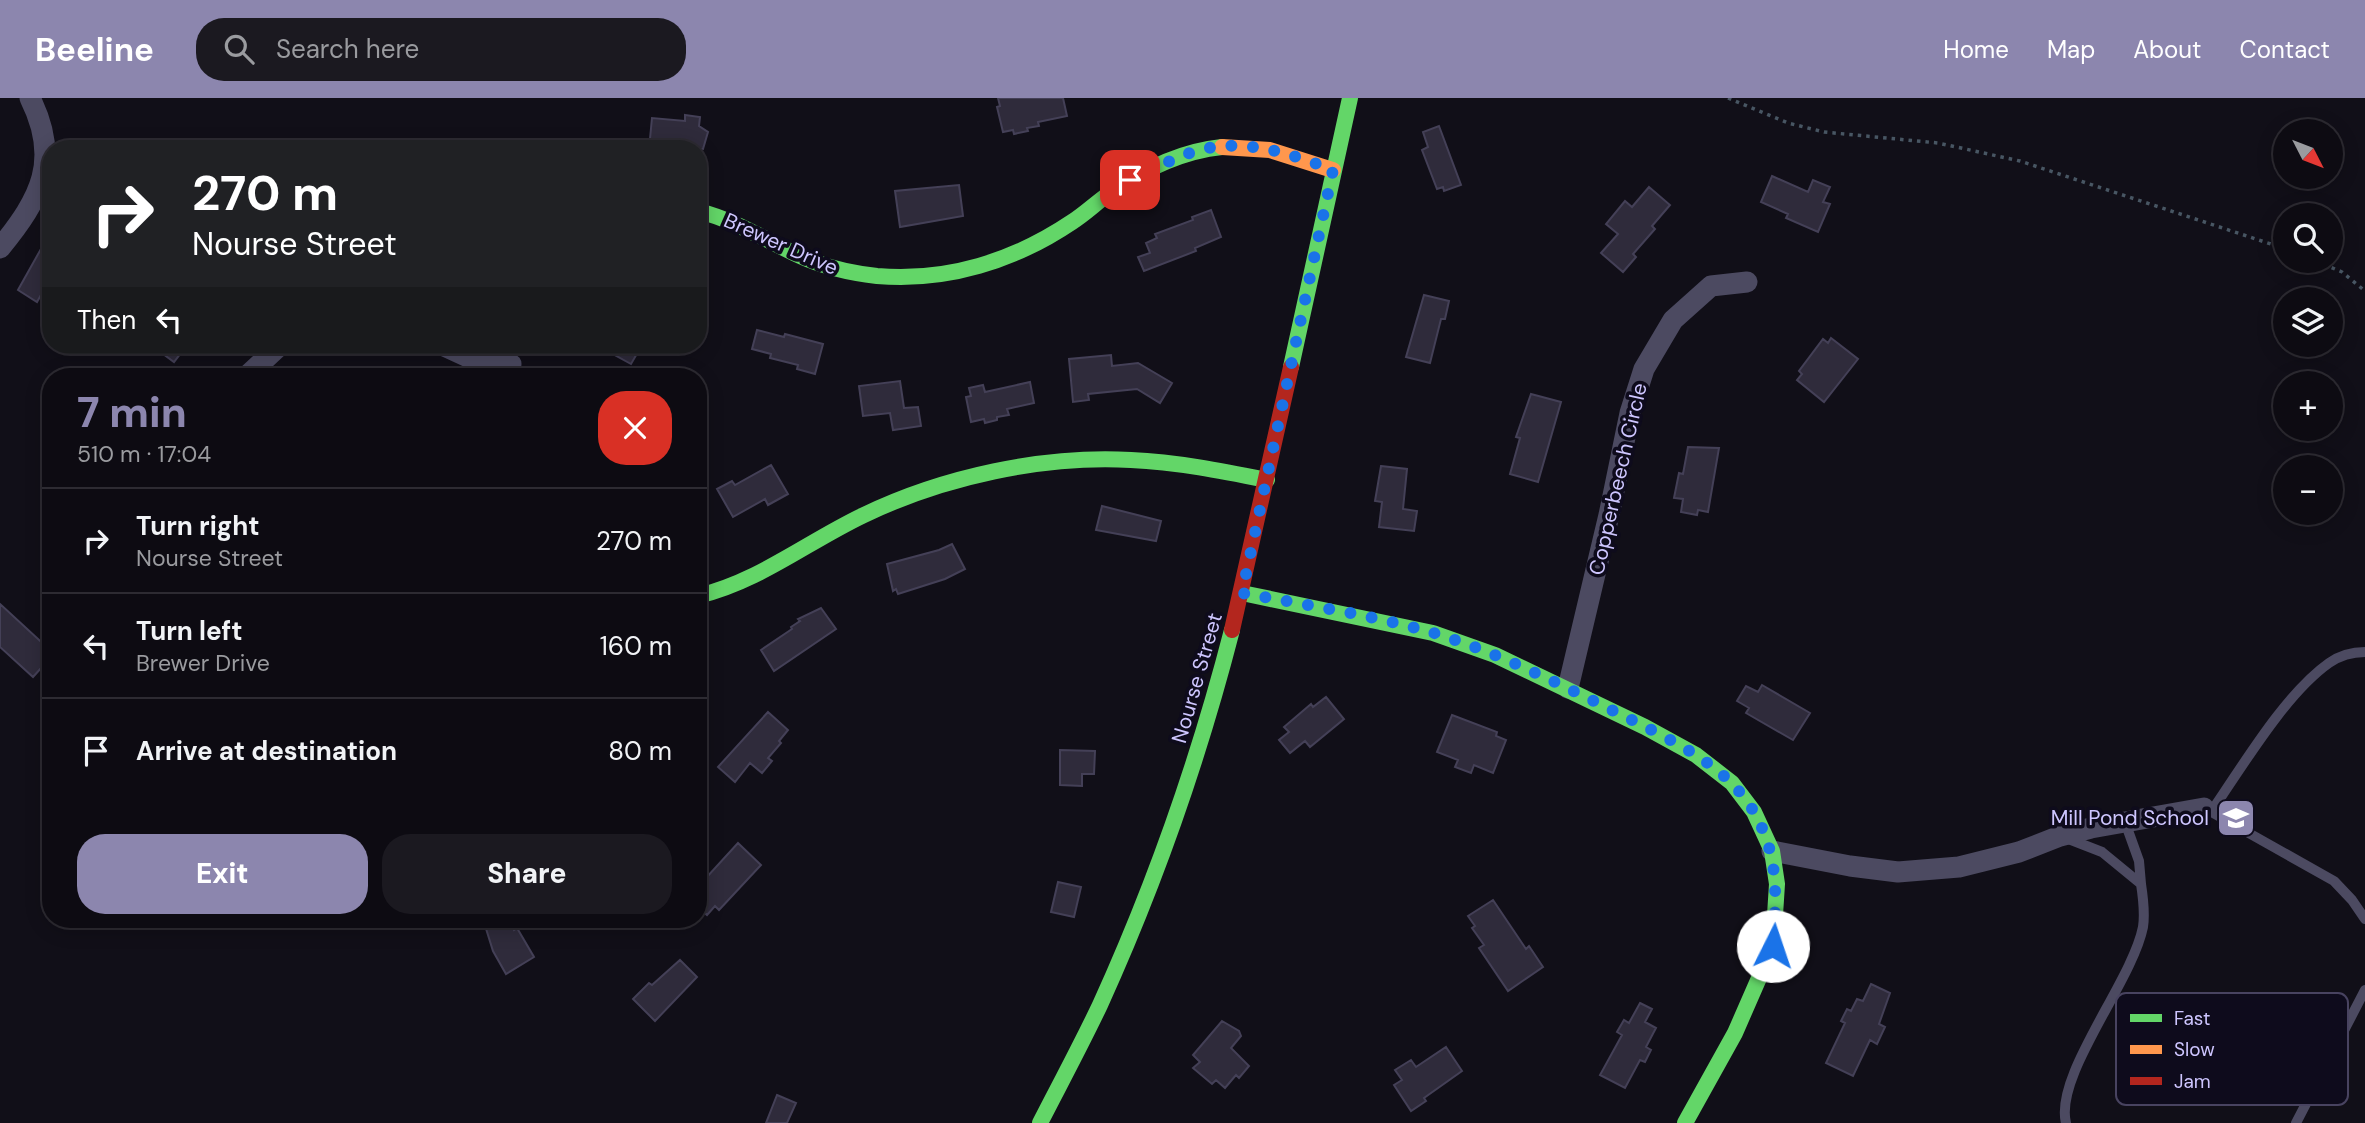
<!DOCTYPE html>
<meta charset="utf-8">
<style>
:root{--surface:#0d0b12;--page:#1b1920;--text:#f1f3f6;--muted:#9a9b9f;--line:#2d2b32;--accent:#8c86ae}
body{margin:0;font-family:"DM Sans",sans-serif;background:var(--page);color:var(--text);height:100vh;display:flex;flex-direction:column;font-size:26px;white-space:nowrap}
*{box-sizing:border-box;margin:0}
p{font-size:23px;color:var(--muted)}
.icon{flex:none;width:38px;height:38px;fill:none;stroke:currentColor;stroke-width:2;stroke-linecap:round;stroke-linejoin:round}
.map{position:relative;flex:1;overflow:hidden}
.panel{position:absolute;left:42px;top:270px;width:665px;height:560px;display:flex;flex-direction:column;background:var(--surface);border-radius:28px;box-shadow:0 4px 18px #0003,0 0 0 2px var(--line)}
.panel>*{flex:none}
.hud{position:absolute;left:42px;top:42px;width:665px;height:214px;border-radius:28px;box-shadow:0 4px 18px #0003,0 0 0 2px var(--line);background:#202124;color:#fff;overflow:hidden}
.needle{width:46px;rotate:132deg}
.fabs{position:absolute;left:2273px;top:21px;display:grid;gap:14px}
.fabs a{display:grid;place-items:center;width:70px;height:70px;border-radius:50%;background:var(--surface);box-shadow:0 4px 18px #0003,0 0 0 2px var(--line);font-size:35px}
.pin{position:absolute;display:grid;place-items:center;width:60px;height:60px;color:#fff;margin:-30px;border-radius:14px;box-shadow:0 4px 10px #0006}
.me{position:absolute;width:77px;margin:-38px;rotate:4deg;stroke-linejoin:round;filter:drop-shadow(0 0 5px #0008)}
.turn{display:flex;align-items:center;gap:24px;height:147px;padding:0 35px;font-size:32px}
.turn .icon{width:91px;height:91px;stroke-width:2.5}
.turn b{display:block;font-size:49px;line-height:60px}
.then{display:flex;align-items:center;height:66px;padding:0 35px;background:#0003;gap:14px;font-size:26px}
.round{display:grid;place-items:center;flex:none;width:74px;height:74px;border-radius:28px;background:var(--page)}
.headline{display:flex;align-items:center;justify-content:space-between;height:119px;padding:0 35px}
h1{font-size:42px;font-weight:800;line-height:52px;color:var(--accent)}
.cta{display:flex;gap:14px;margin-top:auto;padding:14px 35px}
.cta a{flex:1;height:80px;border-radius:28px;background:var(--accent);color:#fff;font-size:28px;font-weight:800;line-height:80px;text-align:center}
.cta a+a{background:var(--page);color:var(--text)}
ul{padding:0;list-style:none}
li{display:flex;align-items:center;gap:21px;height:105px;padding:0 35px;border-top:2px solid var(--line)}
li div{flex:1}
li b{display:block;font-size:26px}
li em{font-style:normal}
header{display:flex;align-items:center;gap:42px;box-sizing:border-box;height:98px;padding:0 35px;background:var(--accent);color:#fff}
header strong{font-size:33px}
nav{display:flex;gap:38px;margin-inline-start:auto;font-size:24px}
.search{width:490px;height:63px;background:var(--page);display:flex;align-items:center;gap:18px;box-sizing:border-box;padding:0 24px;border-radius:28px;color:var(--muted);font-size:26px}
.map>svg:first-child{display:block}
.building{fill:#2f2b3b;stroke:#444057;stroke-width:2}
.lines{fill:none;stroke-linecap:round;stroke-linejoin:round}
.path{stroke:#485663;stroke-width:3.5;stroke-dasharray:3.5 5;stroke-linecap:butt}
.lane{stroke:#4c4a61;stroke-width:10}
.street{stroke:#4c4a61;stroke-width:21}
.fast{stroke:#63d668;stroke-width:16}
.slow{stroke:#ff974d;stroke-width:16}
.jam{stroke:#b3261e;stroke-width:16}
.route{stroke:#1a73e8;stroke-width:12;stroke-dasharray:0 21.6}
.labels{text-anchor:middle;stroke-width:7;stroke-linejoin:round;paint-order:stroke}
.street-label{font-size:21px;fill:#cec6ff;stroke:#0e0b1c}
.poi-label{font-size:21px;fill:#cec6ff;stroke:#0e0b1c;text-anchor:end}
.key{fill:#0e0b1c;stroke:#484360;stroke-width:2}
.key-label{font-size:19px;fill:#cec6ff}
</style>
<header>
<strong>Beeline</strong>
<div class="search"><svg class="icon" aria-label="search" viewBox="0 0 24 24"><circle cx="10" cy="10" r="6"/><path d="M15 15l6 6"/></svg>Search here</div>
<nav><a>Home</a><a>Map</a><a>About</a><a>Contact</a></nav>
</header>
<div class="map">
<svg width="2365" height="1025" viewBox="0 0 2365 1025">
<rect width="100%" height="100%" fill="#110f18"/>
<path class="building" d="M998,0H1063L1067,18L1038,24L1039,28L1027,30L1028,33L1014,36L1013,32L1003,34L997,9L1000,8Z
M685,17L700,19L699,28L708,34L703,51H649L652,20L685,23Z
M1439,28L1461,87L1444,93L1443,89L1437,91L1422,52L1428,49L1423,34Z
M1772,78L1808,94L1813,82L1830,89L1823,104L1830,106L1818,134L1786,120L1788,116L1761,104Z
M959,87L963,118L900,129L895,93Z
M1649,89L1670,107L1652,128L1655,131L1633,156L1636,159L1623,174L1601,155L1618,136L1606,126L1625,103L1632,109Z
M1211,112L1221,139L1195,150L1196,153L1144,173L1138,159L1150,155L1146,145L1157,140L1155,136L1193,122L1192,119Z
M51,133V191L46,188L37,204L18,192Z
M1424,197L1449,203L1445,221H1441L1430,265L1406,259Z
M757,232L784,239L785,236L823,246L815,276L797,271L798,267L770,260L771,256L752,251Z
M1831,240L1858,261L1824,304L1797,282L1802,276L1799,273L1823,241L1828,245Z
M151,247H187L174,264Z
M618,247H642L631,266L613,256Z
M1111,257L1112,268L1138,265L1172,285L1160,305L1137,291L1088,296L1089,302L1073,304L1069,261Z
M900,283L904,310L918,309L921,328L893,332L890,315L863,318L859,288Z
M1030,284L1034,305L1007,311L1009,317L997,319V322L985,325L984,321L971,324L966,299L971,298L969,290L983,287L985,294Z
M1531,296L1561,304L1538,384L1510,376L1520,340L1516,339Z
M1688,349L1719,350L1708,414L1698,412L1697,417L1681,414L1683,401L1674,400L1679,375L1683,376Z
M771,367L788,396L768,407L765,401L733,419L717,391L732,383L735,387Z
M1381,368L1407,371L1403,411L1417,413L1414,433L1379,429L1382,404L1375,403Z
M1102,408L1161,423L1156,443L1096,432Z
M952,446L965,471L945,481L898,496L896,491L893,493L887,466L939,452Z
M0,506L51,553V559L33,579L0,549Z
M821,510L836,531L774,573L761,552L792,531L791,529L800,523L798,521Z
M1762,587L1810,615L1793,642L1746,615L1749,610L1737,603L1746,588L1758,594Z
M1326,599L1344,621L1310,649L1305,643L1290,655L1279,642L1289,634L1284,629L1311,606L1313,609Z
M768,614L788,632L779,643L781,645L768,660L772,663L762,675L750,665L735,684L718,669Z
M1452,617L1497,634L1496,638L1506,642L1493,675L1474,667L1471,675L1455,669L1458,662L1437,654Z
M1060,652L1095,653L1094,676H1082V688L1060,687Z
M738,745L761,767L719,812L715,808L707,817L698,809V771L706,780Z
M1058,784L1081,789L1074,819L1051,814Z
M1493,802L1526,851L1529,848L1543,869L1508,893L1479,850L1484,847L1472,830L1475,828L1468,818Z
M483,821H507L514,832L517,830L534,859L506,876L493,853Z
M680,862L697,879L655,923L633,901L649,885L652,887Z
M1871,886L1890,895L1879,926L1885,929L1877,946L1870,942L1853,978L1826,965L1845,925L1841,923L1847,911L1851,913L1857,901L1863,903Z
M1640,905L1652,911L1645,924L1656,930L1646,949L1651,952L1645,964L1640,962L1625,990L1600,977L1622,937L1617,934L1624,922L1629,925Z
M1222,923L1239,933L1241,938L1231,950L1249,968L1239,980L1236,977L1225,990L1216,982L1212,986L1193,970L1200,964L1193,957Z
M1446,949L1462,973L1424,1000L1426,1003L1411,1013L1394,987L1402,982L1395,972L1411,962L1416,969Z
M777,997L796,1005L787,1025H766Z"/>
<g class="lines">
<path class="path" d="M1728,0L1788,25L1824,34L1938,45L2020,63L2286,151
M2316,163L2342,174L2365,193
M2291,953L2313,964"/>
<path class="lane" d="M2206,711L2334,783L2352,802L2365,821
M2211,714C2242,669 2285,596 2329,565C2339,558 2353,554 2365,554
M2125,724L2139,763L2141,786
M2066,1025C2054,977 2132,884 2143,829C2145,816 2143,799 2141,786L2102,754L2066,740
M2296,1025L2365,892"/>
<path class="street" d="M0,150C41,100 61,62 30,0
M442,247L468,259L511,266
M247,278L280,247
M1568,590L1609,417L1630,315L1644,271L1673,222L1711,188L1747,184
M1772,753L1850,768L1898,774L1959,769L2019,754L2060,738L2091,730L2204,710"/>
<path class="fast" d="M698,113C735,122 765,142 800,158C824,169 850,175 877,178C947,184 1014,163 1072,124C1086,115 1097,104 1110,95C1143,72 1182,53 1222,49
M1291,269L1350,0
M1242,495L1433,535L1495,557L1645,629L1696,657L1732,685L1754,714L1772,753L1777,786L1773,848L1735,935L1685,1025
M698,498C760,483 807,444 864,417C943,379 1043,357 1131,362C1177,364 1222,373 1267,382
M1040,1025C1060,986 1081,947 1100,907C1155,786 1199,660 1232,532"/>
<path class="slow" d="M1222,49L1270,52L1333,72"/>
<path class="jam" d="M1232,532L1291,269"/>
</g>
<g class="lines">
<path class="route" d="M1130,82C1153,72 1176,58 1200,52C1245,40 1292,56 1333,72L1242,495C1306,507 1372,517 1434,535C1502,556 1565,589 1628,620C1675,644 1727,668 1754,714C1780,760 1776,798 1773,848"/>
</g>
<defs>
<symbol id="school-square" viewBox="-11 -11 22 22"><rect x="-9" y="-9" width="18" height="18" rx="4" fill="#8c86ae" stroke="#0e0b1c"/><path d="M0-5L7-2L0 1L-7-2ZM-4 1L0 2.5L4 1V4Q0 6-4 4Z" fill="#fff"/></symbol>
</defs>
<g fill-rule="evenodd">
<use href="#school-square" x="2214" y="698" width="44" height="44"/>
</g>
<g class="labels">
<g class="street-label">
<text transform="translate(781 146) rotate(24)" y="7">Brewer Drive</text>
<text transform="translate(1618 381) rotate(-77)" y="7">Copperbeech Circle</text>
<text transform="translate(1197 580) rotate(-74)" y="7">Nourse Street</text>
</g>
<g class="poi-label">
<text x="2209" y="727">Mill Pond School</text>
</g>
</g>
<rect x="2116" y="895" width="232" height="112" rx="10" class="key"/>
<rect x="2130" y="916" width="32" height="8" fill="#63d668"/>
<rect x="2130" y="947" width="32" height="9" fill="#ff974d"/>
<rect x="2130" y="979" width="32" height="8" fill="#b3261e"/>
<g class="key-label">
<text x="2174" y="927">Fast</text>
<text x="2174" y="958">Slow</text>
<text x="2174" y="990">Jam</text>
</g>
</svg>
<div class="fabs">
<a><svg class="needle" viewBox="-14 -14 28 28"><path d="M0-13l5 13h-10z" fill="#e53935"/><path d="M0 13l5-13h-10z" fill="#9a9b9f"/></svg></a>
<a><svg class="icon" aria-label="search" viewBox="0 0 24 24"><circle cx="10" cy="10" r="6"/><path d="M15 15l6 6"/></svg></a>
<a><svg class="icon" aria-label="layers" viewBox="0 0 24 24"><path d="M12 4l9 5-9 5-9-5zM3 14l9 5 9-5"/></svg></a>
<a>+</a>
<a>−</a>
</div>
<div class="pin" style="left:1130px;top:82px;background:#d93025"><svg class="icon" aria-label="arrive" viewBox="0 0 24 24"><path d="M6 21V4h12l-3 4 3 4H6"/></svg></div>
<svg class="me" style="left:1773px;top:848px" viewBox="-20 -20 40 40"><circle r="19" fill="#fff"/><path d="M0-13L10 11 0 6-10 11z" fill="#1a73e8"/></svg>
<div class="hud">
<div class="turn"><svg class="icon" aria-label="right" viewBox="0 0 24 24"><path d="M7 20v-9h11M14 6l5 5-5 5"/></svg><div><b>270 m</b>Nourse Street</div></div>
<div class="then">Then<svg class="icon" aria-label="left" viewBox="0 0 24 24"><path d="M17 20v-9H6M10 6l-5 5 5 5"/></svg></div>
</div>
<section class="panel">
<div class="headline"><div><h1>7 min</h1><p>510 m · 17:04</p></div><a class="round" style="background:#d93025;color:#fff"><svg class="icon" aria-label="close" viewBox="0 0 24 24"><path d="M6 6l12 12M18 6L6 18"/></svg></a></div>
<ul>
<li><svg class="icon" aria-label="right" viewBox="0 0 24 24"><path d="M7 20v-9h11M14 6l5 5-5 5"/></svg><div><b>Turn right</b><p>Nourse Street</p></div><em>270 m</em></li>
<li><svg class="icon" aria-label="left" viewBox="0 0 24 24"><path d="M17 20v-9H6M10 6l-5 5 5 5"/></svg><div><b>Turn left</b><p>Brewer Drive</p></div><em>160 m</em></li>
<li><svg class="icon" aria-label="arrive" viewBox="0 0 24 24"><path d="M6 21V4h12l-3 4 3 4H6"/></svg><div><b>Arrive at destination</b></div><em>80 m</em></li>
</ul>
<div class="cta"><a>Exit</a><a>Share</a></div>
</section>
</div>
